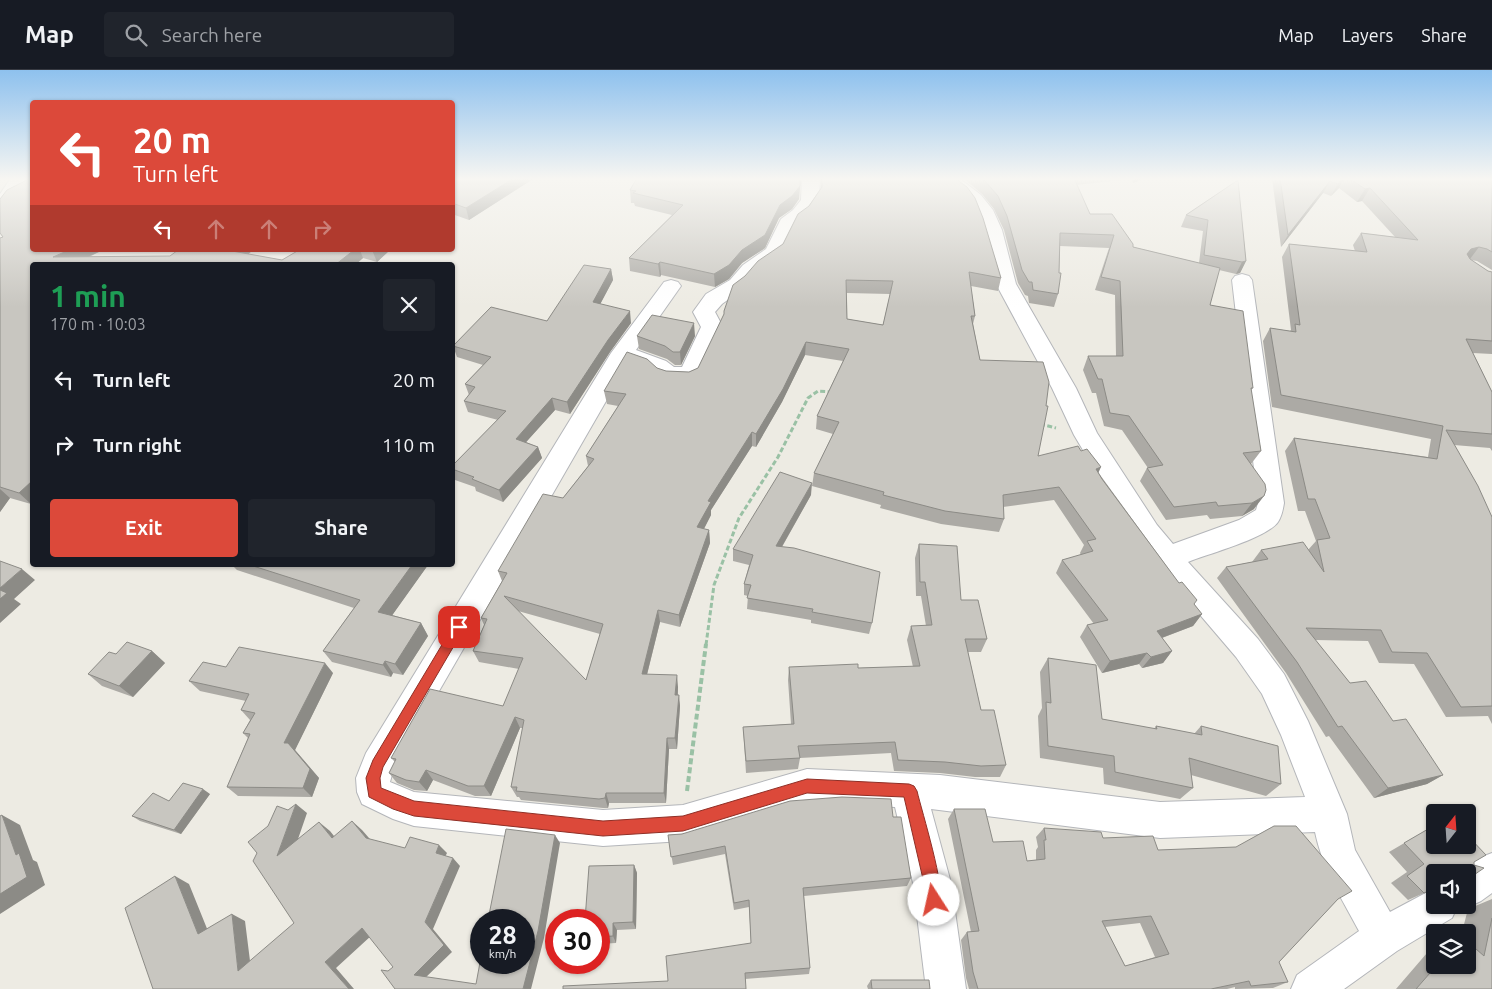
<!DOCTYPE html>
<meta charset="utf-8">
<style>
:root{--surface:#171b24;--page:#20242c;--text:#f1f3f6;--muted:#9ea1a6;--line:#363941;--accent:#dc493a}
body{margin:0;font-family:Ubuntu,sans-serif;background:var(--page);color:var(--text);height:100vh;display:flex;flex-direction:column;font-size:19px;white-space:nowrap}
*{box-sizing:border-box;margin:0}
p{font-size:16px;color:var(--muted)}
.icon{flex:none;width:28px;height:28px;fill:none;stroke:currentColor;stroke-width:2;stroke-linecap:round;stroke-linejoin:round}
.map{position:relative;flex:1;overflow:hidden}
.panel{position:absolute;left:30px;top:192px;width:425px;height:305px;display:flex;flex-direction:column;background:var(--surface);border-radius:5px;box-shadow:0 1px 4px #0004}
.panel>*{flex:none}
.guide{position:absolute;left:30px;top:30px;width:425px;height:152px;border-radius:5px;box-shadow:0 1px 4px #0004;background:#dc493a;color:#fff;overflow:hidden}
.needle{width:32px;rotate:17deg}
.controls{position:absolute;left:1426px;top:734px;display:grid;gap:10px}
.controls a{display:grid;place-items:center;width:50px;height:50px;border-radius:5px;background:var(--surface);box-shadow:0 1px 4px #0004;font-size:25px}
.speed{position:absolute;left:470px;top:839px;display:flex;gap:10px;font-size:25px;font-weight:700;text-align:center}
.speed>*{display:grid;place-content:center;width:65px;height:65px;border-radius:50%;background:var(--surface);box-shadow:0 1px 4px #0004;line-height:1}
.speed small{font-size:12px;font-weight:400}
.speed .limit{border:8px solid #d22;background:#fff;color:#111}
.pin{position:absolute;display:grid;place-items:center;width:42px;height:42px;color:#fff;margin:-21px;border-radius:10px;box-shadow:0 2px 8px #0006}
.me{position:absolute;width:55px;margin:-28px;rotate:350deg;stroke-linejoin:round;filter:drop-shadow(0 0 4px #0008)}
.turn{display:flex;align-items:center;gap:18px;height:105px;padding:0 20px;font-size:22px}
.turn .icon{width:65px;height:65px;stroke-width:2.5}
.turn b{display:block;font-size:35px;line-height:42px}
.lanes{display:flex;align-items:center;height:48px;padding:0 20px;background:#0003;justify-content:center;gap:25px;direction:ltr}
.lanes .off{opacity:.35}
.round{display:grid;place-items:center;flex:none;width:52px;height:52px;border-radius:5px;background:var(--page)}
.head{display:flex;align-items:center;justify-content:space-between;height:85px;padding:0 20px}
h1{font-size:30px;font-weight:700;line-height:38px;color:#1e9e55}
.cta{display:flex;gap:10px;margin-top:auto;padding:10px 20px}
.cta a{flex:1;height:58px;border-radius:5px;background:var(--accent);color:#fff;font-size:20px;font-weight:700;line-height:58px;text-align:center}
.cta a+a{background:var(--page);color:var(--text)}
ul{padding:0;list-style:none}
li{display:flex;align-items:center;gap:15px;height:65px;padding:0 20px}
li div{flex:1}
li b{display:block;font-size:19px}
li em{font-style:normal}
header{display:flex;align-items:center;gap:30px;box-sizing:border-box;height:70px;padding:0 25px;background:var(--surface);border-bottom:1px solid var(--line)}
header strong{font-size:24px}
nav{display:flex;gap:28px;margin-inline-start:auto;font-size:18px}
.search{width:350px;height:45px;background:var(--page);display:flex;align-items:center;gap:12px;box-sizing:border-box;padding:0 18px;border-radius:5px;color:var(--muted);font-size:19px}
.map>svg:first-child{display:block}
.lines{fill:none;stroke-linecap:round;stroke-linejoin:round}
.minor-casing{stroke:#b4b6ba;stroke-width:2}
.secondary-casing{stroke:#b5b8bc;stroke-width:2}
.path-far1{stroke:#9ac1a5;stroke-width:3;stroke-dasharray:5 2.5;stroke-linecap:butt}
.path{stroke:#9ac1a5;stroke-width:4;stroke-dasharray:6 3;stroke-linecap:butt}
.minor{fill:#fff;fill-rule:evenodd}
.secondary{fill:#fff;fill-rule:evenodd}
.wall{fill:#acaaa5;fill-rule:evenodd}
.shaded-wall{fill:#8c8b86}
.building{fill:#c8c6c0;stroke:#8c8b86;fill-rule:evenodd}
.route{fill:#dc493a;stroke:#8f2f26}
</style>
<header>
<strong>Map</strong>
<div class="search"><svg class="icon" aria-label="search" viewBox="0 0 24 24"><circle cx="10" cy="10" r="6"/><path d="M15 15l6 6"/></svg>Search here</div>
<nav><a>Map</a><a>Layers</a><a>Share</a></nav>
</header>
<div class="map">
<svg width="1492" height="919" viewBox="0 0 1492 919">
<rect width="100%" height="100%" fill="#edebe3"/>
<g class="lines">
<defs>
<path id="minor" d="M802,108H820L819,130L807,148L796,156L781,186L757,203L744,218L722,234L715,242L723,257L698,310L690,313H668L660,310L650,301L628,293L393,701L390,712L414,722L603,740L683,735L807,699L940,705L1160,732L1305,727L1281,665L1262,624L1236,587L1137,471L1074,365L1052,318L996,214L982,160L974,140L965,129L938,108H959L981,125L993,140L1002,160L1016,214L1076,318L1097,363L1157,455L1173,474L1239,450L1256,440L1258,433L1232,210L1235,206L1242,204L1249,206L1252,210L1284,433C1283,439 1282,446 1278,452C1267,468 1208,484 1188,492L1258,569L1284,604L1308,651L1347,744L1355,780L1390,842L1435,818V835H1458L1452,848L1397,881L1344,919H1291L1297,905L1359,861C1341,827 1323,800 1315,762L1160,768L931,739L951,813L966,919H926L913,813L895,737L807,733L683,771L603,776L414,756L393,749L362,734L357,722L356,708L366,683L611,283L664,212L671,210L678,212L681,216L636,280L666,291L674,297H682L701,257L693,242L706,224L730,210L743,195L766,179L781,149L793,140L801,130Z
M1492,783V823L1481,831L1468,837L1464,835H1468V802H1458L1479,788Z"/>
<path id="secondary" d="M11,108H29L7,141L0,143V124Z"/>
</defs>
<use href="#minor" class="minor-casing"/>
<use href="#secondary" class="secondary-casing"/>
<path class="path-far1" d="M1040,354L1056,358
M706,575L714,515L739,448L778,387L808,328L818,321L832,322"/>
<path class="path" d="M687,721L706,574"/>
<use href="#minor" class="minor"/>
<use href="#secondary" class="secondary"/>
</g>
<path class="wall" d="M31,108L32,110V180H103L89,187L170,186L178,180H253L248,184L282,190L299,180H390L377,192L363,188L355,195H32V433L31,434L10,428L0,442V168L3,167L0,163V129L7,120Z
M452,108H533V109L469,150L452,144Z
M821,108H955L1001,208L998,221L971,216L975,246L973,254L980,290L1038,386L1098,402L1194,534L1202,544L1193,556L1162,568L1172,581L1163,593L1142,598L1139,594L1102,603L1080,567L1087,555L1094,554L1056,503L1062,490L1081,485L1080,483L1084,475L1054,430L1003,437L1004,449L999,462L941,454L880,438L881,435L812,416L814,403L833,364L816,359L817,346L843,291L805,285L782,332L756,377L752,376L711,440V445L704,459L709,460L710,473L680,557L660,552L647,605L678,617V625L680,636L677,679H669L666,733H609L608,738H603L521,730L519,727H517L511,717L523,658H520L491,726H475L433,710L427,721L414,720L397,713L389,703L395,692L391,688L503,636L519,599L479,592L473,581L484,555L481,548L502,511L498,501L563,428L588,396L586,386L618,336L607,334L604,321L657,298L666,301L689,302L698,298L724,246V241L745,206L783,174L821,118ZM847,223L890,224L883,255L847,249ZM518,541L600,564L586,610Z
M963,108H1146L1133,113L1130,109L1076,115L1090,144L1133,177L1199,193L1203,161L1181,157L1186,145L1238,110L1246,191L1240,203L1236,204L1219,200L1210,235L1253,318L1251,320L1261,381L1251,394L1254,439L1242,446L1210,449L1207,445L1166,450L1140,411L1147,398H1148L1122,360L1104,356L1096,323H1092L1083,300L1088,286H1116L1115,225L1095,220L1109,178L1060,176L1058,224L1054,237L1029,233L1028,226L1025,225L1018,213L1004,160L994,139L982,124Z
M1272,108H1492V200L1477,191L1471,190L1488,201L1492,202V284L1473,283L1492,322V381L1490,378L1454,375L1492,447V654L1488,646L1446,647L1414,594L1379,593L1368,571L1315,570L1350,613L1393,651L1443,705L1427,714L1374,728L1329,666L1326,667L1286,603L1217,508L1226,497L1252,492L1261,480H1308L1316,471L1305,441H1298L1285,381L1294,368L1428,387L1431,369L1272,337L1263,271L1270,258L1290,261L1291,260L1282,187L1289,174L1355,181L1353,175L1361,163L1395,167L1362,131L1357,132L1339,118L1331,126L1323,123L1281,177Z
M630,120L799,129L792,139L779,148L765,178L742,193L729,209L715,217L661,205L660,207L630,201L629,188L672,145L635,136L634,133H631Z
M611,199L613,210L600,234L631,253L610,282L570,344L555,340L526,372L538,377L542,388L503,432L476,421L475,417L455,410L452,403V396L498,350L468,342L464,331L469,325L465,314L483,295L457,287L453,276L547,251Z
M637,266H695L681,295H675L667,289L639,279Z
M811,425L782,477L872,553L869,564L811,553V550L747,539L748,526L744,525V514L749,495L733,491V479Z
M919,474L961,530L987,569L981,582H968L981,640L1006,695L1000,707H975L940,703L894,701L891,683L800,688L798,699L746,703L743,657L791,654L788,610L789,597L858,598L913,597L907,570L911,556H926L921,526H916L915,488Z
M232,495H428L392,545L421,553L428,566L403,605L393,603L391,607L332,592L323,581L354,538L237,500Z
M152,581L165,593L133,627L102,616L88,604L116,584Z
M1048,588L1102,649L1154,659L1156,656L1194,664L1201,656L1281,714L1266,726L1191,705L1193,718L1180,729L1104,714L1103,698L1040,688L1038,646L1042,638L1040,602Z
M226,597L333,603L295,680L319,708L312,727L238,726L227,717L248,668L243,663L250,650L241,640L246,631L200,621L189,611Z
M210,724L181,764L140,751L132,746L169,731Z
M954,739L993,772L1027,791L1036,790V780L1038,777L1036,767L1044,758L1103,768L1158,780L1338,829L1279,892L1288,912L1273,918L1235,919V917L1227,919H969L966,908L961,870L967,862H971L948,749ZM1140,853L1155,887L1125,896L1105,857Z
M893,747L911,808L907,816L804,826L810,898L809,904L745,909L668,911L751,873L749,837L734,840L725,784L673,795L668,765Z
M1435,755V775L1474,792L1435,802L1424,823L1408,830L1391,813L1407,802L1389,782Z
M634,795L637,803L636,859L617,860L616,873L599,874V850Z
M1492,829V919H1396L1433,876H1435V895H1468V862H1462L1468,839Z
M871,910L930,919H868L867,916Z"/>
<path class="shaded-wall" d="M514,108L533,109L469,150L466,138Z
M801,108L799,129L792,139L779,148L765,178L742,193L729,209L715,217L714,204L780,135Z
M1135,108H1146L1133,113Z
M1343,108H1344L1339,118L1331,126L1338,114Z
M1330,111L1323,123L1281,177L1288,165Z
M1370,118L1362,131L1357,132L1365,119Z
M1479,177L1470,189L1461,191L1471,179Z
M69,180H103L70,195L53,187Z
M233,180H253L238,193L232,181Z
M354,180H360L363,188L355,195H335Z
M372,180H390L377,192Z
M1246,191L1240,203L1236,204L1242,192Z
M660,192L661,205L660,207L658,194Z
M611,199L613,210L595,244L593,232Z
M630,241L631,253L610,282L570,344L567,332L608,270Z
M694,253L695,266L681,295L680,282Z
M806,272L805,285L782,332L756,377V364Z
M552,328L555,340L519,380L516,369Z
M752,362V376L711,440V445L698,470L697,457L708,431Z
M538,377L542,388L503,432L499,420Z
M1101,397L1095,410L1096,399Z
M32,411V433L31,434L19,423Z
M812,413L811,425L776,487V476Z
M0,419L10,428L0,442Z
M1264,426L1254,439L1242,446L1252,433Z
M709,460L710,473L680,557L679,545Z
M412,495H428L386,554L378,542Z
M22,499L35,510L14,529L21,534L0,553V518Z
M658,540L660,552L644,616L642,604Z
M1202,544L1193,556L1148,573L1157,561Z
M421,553L428,566L403,605L395,594Z
M152,581L165,593L133,627L119,616Z
M1172,581L1163,593L1142,598L1151,587Z
M1147,583L1139,594L1102,603L1110,591Z
M385,591L393,603L391,607L383,595Z
M325,593L333,603L295,680L319,708L312,727L303,718L284,673Z
M677,605L678,617L677,636L675,625Z
M679,625L680,636L677,679L675,668Z
M515,647L520,658L491,726L484,716Z
M667,668L669,679L666,733L664,723Z
M426,700L433,710L427,721L419,712Z
M1443,705L1427,714L1374,728L1388,718Z
M203,719L210,724L181,764L174,760Z
M606,723L609,733L608,738L605,728Z
M296,734L307,743L289,795L277,786Z
M2,745L20,755L33,790L37,792L45,815L0,844V824L16,785Z
M352,751L362,760L376,776L366,768Z
M319,752L330,761L342,776L332,768Z
M555,765L560,773L544,868L531,919H523Z
M439,775L447,783L443,791L436,783Z
M453,788L460,796L433,859L452,882L423,910L414,905L425,852Z
M634,795L637,803L636,859L633,852Z
M175,806L189,814L212,871L198,864Z
M232,844L245,851L252,907L238,901Z
M613,853L617,860L616,873L613,866Z
M362,858L372,865L336,898L354,919H349L325,892Z"/>
<path class="building" d="M31,108L32,110V180H69L53,187L170,186L178,180H233L232,181L282,190L299,180H354L335,195H32V411L19,423L0,417V168L3,167L0,163V129L7,120Z
M452,108H514L466,138L452,133Z
M637,108H800V116L792,126L780,135L765,165L742,180L729,195L714,204L660,192L658,194L629,188L683,135L633,123L636,121L630,120Z
M822,108H955L967,117L975,128L983,148L1001,208L969,202L975,246H971L980,290L1043,292L1049,312L1046,336H1048L1038,386L1078,376L1081,381L1087,379L1101,397L1096,399L1102,409L1179,513L1182,512L1197,530L1194,534L1202,544L1157,561L1172,581L1151,587L1147,583L1110,591L1087,555L1108,550L1062,490L1093,481L1087,471L1096,469L1059,417L1003,425L1004,449L945,441L883,425L884,422L814,403L839,352L817,346L849,279L806,272L783,319L756,364L752,362L708,431L711,432L697,457L709,460L679,545L658,540L642,604L677,605L675,625H679L675,668H667L664,723H606L605,728L599,729L516,721L517,717H511L524,650L515,647L484,716H468L426,700L419,712L406,710L389,703L396,689L391,688L430,619L503,636L523,588L473,581L487,549L481,548L507,503L498,501L543,424L563,428L594,389L586,386L626,324L604,321L627,282L647,289L657,298L666,301L689,302L698,298L724,244V241L733,215L745,206L758,191L783,174L798,144L809,136L822,117ZM846,210L893,211L883,255L847,249ZM504,526L603,554L586,610Z
M982,108H1074L1090,144H1112L1133,174V177L1220,198L1210,235L1243,241L1253,318H1251L1261,381L1243,383L1265,414L1266,420L1264,426L1252,433L1218,436L1216,432L1174,437L1147,398L1163,395L1129,346L1110,343L1102,309H1098L1088,286H1123L1120,211L1101,207L1114,165L1060,163L1059,203H1061L1058,224L1033,220L1032,212H1029L1022,200L1007,146L998,126L985,111Z
M1280,108H1343L1338,114L1330,111L1288,165Z
M1349,108H1492V182L1487,179L1479,177L1471,179L1467,184L1470,189L1488,201L1492,202V271L1466,269L1492,322V364L1446,360L1478,416L1492,447V636L1461,637L1427,583L1392,582L1381,560L1306,558L1350,613L1366,611L1393,651L1406,649L1443,705L1388,718L1342,656L1338,657L1297,592L1226,497L1268,489L1261,480L1303,472L1324,502L1317,470L1330,468L1315,429H1308L1294,368L1437,389L1443,356L1281,325L1270,258L1296,262L1295,254L1300,255L1289,174L1367,182L1361,163L1418,170L1370,118L1365,119Z
M1238,110L1246,191L1242,192L1204,185L1208,150L1186,145Z
M584,195L611,199L593,232L630,241L608,270L567,332L552,328L516,369L538,377L499,420L472,409L474,407L452,399V396L506,341L464,331L475,317L465,314L491,287L453,276L491,237L547,251Z
M652,245L694,253L680,282H673L665,276L637,266Z
M780,402L812,413L776,476L794,478L880,502L872,553L812,542L813,539L747,528L751,515L744,514L753,485L733,479Z
M919,474L957,476L961,530H978L987,569H965L981,640H994L1006,695L981,696L945,692L898,690L895,672L798,676L800,688L746,691L743,657L794,654L789,597L858,594V598L920,596L911,556L932,555L925,512H920Z
M0,491L22,499L0,518Z
M250,495H412L378,542L421,553L395,594L385,591L383,595L323,581L360,530Z
M0,520L7,523L0,529Z
M127,572L152,581L119,616L88,604L109,582L116,584Z
M239,577L325,593L284,673H288L310,699L303,718L227,717L250,664L243,663L255,643L241,640L249,624L189,611L203,592L226,597Z
M1048,588L1096,595L1102,649L1157,659L1156,656L1202,665L1201,656L1278,676L1281,714L1189,688L1193,718L1115,702L1114,686L1048,676L1046,632L1051,633Z
M183,713L203,719L174,760L132,746L153,723L169,731Z
M842,727L891,729L893,747H901L911,808L803,818L810,898L745,903L746,919H563V916L668,911L666,886L751,873L749,830L734,833L725,776L671,787L668,765L682,764L790,731Z
M296,734L277,786L319,752L332,768L352,751L366,768L405,778L410,767L439,775L436,783L453,788L425,852L444,875L414,905L476,914L481,887V892H524V850H488L506,759L555,765L538,861L523,919H395L381,900L388,901L393,897L362,858L325,892L349,919H153L125,838L175,806L198,864L232,844L238,901L294,853L253,791L257,783L248,772L268,756L277,736L288,740Z
M954,739H985L993,772L1023,771L1027,791L1045,789L1044,770H1046L1044,758L1101,762L1103,768L1153,766L1158,780L1236,777L1274,756H1296L1352,821L1338,829L1279,892L1288,912L1251,916L1249,911L1211,919H978L973,902L967,862L979,861ZM1151,846L1169,884L1125,896L1102,851Z
M2,745L16,785L19,783L27,807L0,824V746Z
M1435,755V775H1468V766L1486,785L1474,792V795L1484,798L1468,809V802H1435V818L1424,823L1407,806L1424,794L1404,773Z
M634,795L633,852L613,853V866L599,867V850H585L589,796Z
M1492,848V919H1416L1437,895H1468V872L1484,886Z
M871,910H929L930,919H872Z"/>
<linearGradient id="sky" x2="0" y2="1"><stop stop-color="#8ec1ee"/><stop offset="0.46" stop-color="#f7f6f2"/><stop offset="1" stop-color="#f7f6f2" stop-opacity="0"/></linearGradient>
<rect width="1492" height="237" fill="url(#sky)"/>
<path class="route" d="M459,552L463,553L465,557L383,697L380,708L381,718L414,731L603,751L683,746L807,709L909,714L914,716L917,721C922,742 946,819 940,835L934,838L929,835L904,727L807,723L683,761L603,766L414,746L393,739L369,727L366,708L373,690L455,553Z"/>
</svg>
<div class="controls">
<a><svg class="needle" viewBox="-14 -14 28 28"><path d="M0-13l5 13h-10z" fill="#e53935"/><path d="M0 13l5-13h-10z" fill="#9ea1a6"/></svg></a>
<a><svg class="icon" aria-label="sound" viewBox="0 0 24 24"><path d="M4 9h4l5-4v14l-5-4H4zM17 9q2 3 0 6"/></svg></a>
<a><svg class="icon" aria-label="layers" viewBox="0 0 24 24"><path d="M12 4l9 5-9 5-9-5zM3 14l9 5 9-5"/></svg></a>
</div>
<div class="speed"><div>28<small>km/h</small></div><div class="limit">30</div></div>
<div class="pin" style="left:459px;top:557px;background:#d93025"><svg class="icon" aria-label="arrive" viewBox="0 0 24 24"><path d="M6 21V4h12l-3 4 3 4H6"/></svg></div>
<svg class="me" style="left:934px;top:830px" viewBox="-20 -20 40 40"><circle r="19" fill="#fff"/><path d="M0-13L10 11 0 6-10 11z" fill="#dc493a"/></svg>
<div class="guide">
<div class="turn"><svg class="icon" aria-label="left" viewBox="0 0 24 24"><path d="M17 20v-9H6M10 6l-5 5 5 5"/></svg><div><b>20 m</b>Turn left</div></div>
<div class="lanes"><svg class="icon" aria-label="left" viewBox="0 0 24 24"><path d="M17 20v-9H6M10 6l-5 5 5 5"/></svg><svg class="icon off" aria-label="ahead" viewBox="0 0 24 24"><path d="M12 20V5M6 11l6-6 6 6"/></svg><svg class="icon off" aria-label="ahead" viewBox="0 0 24 24"><path d="M12 20V5M6 11l6-6 6 6"/></svg><svg class="icon off" aria-label="right" viewBox="0 0 24 24"><path d="M7 20v-9h11M14 6l5 5-5 5"/></svg></div>
</div>
<section class="panel">
<div class="head"><div><h1>1 min</h1><p>170 m · 10:03</p></div><a class="round"><svg class="icon" aria-label="close" viewBox="0 0 24 24"><path d="M6 6l12 12M18 6L6 18"/></svg></a></div>
<ul>
<li><svg class="icon" aria-label="left" viewBox="0 0 24 24"><path d="M17 20v-9H6M10 6l-5 5 5 5"/></svg><div><b>Turn left</b></div><em>20 m</em></li>
<li><svg class="icon" aria-label="right" viewBox="0 0 24 24"><path d="M7 20v-9h11M14 6l5 5-5 5"/></svg><div><b>Turn right</b></div><em>110 m</em></li>
</ul>
<div class="cta"><a>Exit</a><a>Share</a></div>
</section>
</div>
